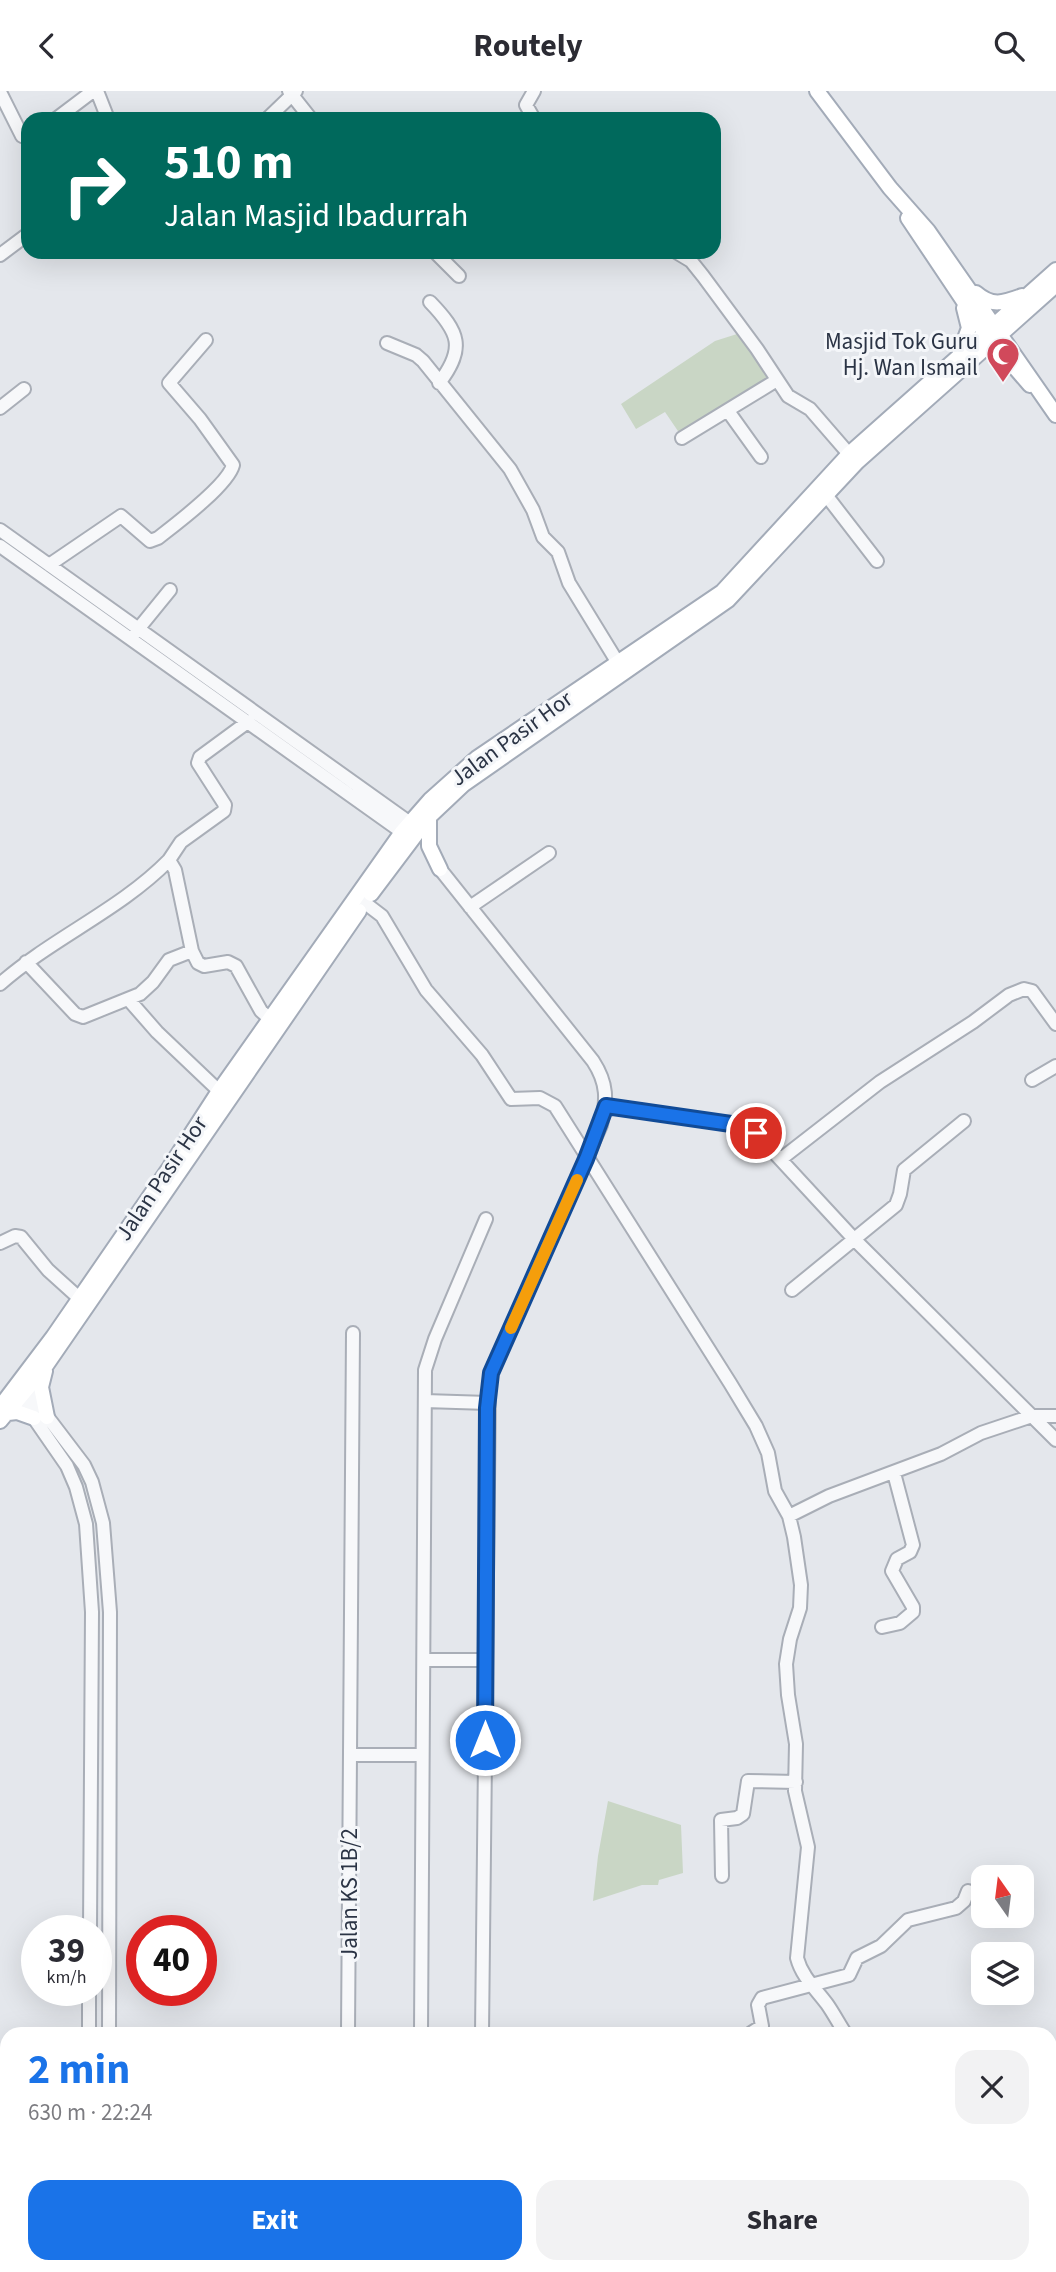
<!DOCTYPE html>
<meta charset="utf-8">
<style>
:root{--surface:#fff;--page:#f2f2f3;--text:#2b2b33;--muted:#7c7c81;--accent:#1a73e8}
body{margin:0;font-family:"Source Sans 3",sans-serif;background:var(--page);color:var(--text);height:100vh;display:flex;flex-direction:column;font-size:26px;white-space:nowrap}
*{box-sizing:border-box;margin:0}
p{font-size:23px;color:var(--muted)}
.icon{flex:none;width:38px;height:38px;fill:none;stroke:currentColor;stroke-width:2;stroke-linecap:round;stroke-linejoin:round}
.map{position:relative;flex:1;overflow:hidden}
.sheet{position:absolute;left:0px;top:1936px;width:1057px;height:247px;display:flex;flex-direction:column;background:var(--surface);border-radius:21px 21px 0 0;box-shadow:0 7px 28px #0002}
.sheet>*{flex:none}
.banner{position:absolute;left:21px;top:21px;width:700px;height:147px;border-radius:21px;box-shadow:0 7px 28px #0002;background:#00695c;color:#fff;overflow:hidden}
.needle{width:46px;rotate:346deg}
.tools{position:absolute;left:971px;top:1774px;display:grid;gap:14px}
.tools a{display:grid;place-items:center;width:63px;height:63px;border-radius:14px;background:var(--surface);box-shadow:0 7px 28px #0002;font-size:35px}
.speed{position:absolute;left:21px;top:1824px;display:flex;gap:14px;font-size:35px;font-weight:700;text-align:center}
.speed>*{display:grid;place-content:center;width:91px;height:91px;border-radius:50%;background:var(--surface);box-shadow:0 7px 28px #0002;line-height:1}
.speed small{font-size:18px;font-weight:400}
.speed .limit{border:10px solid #d22;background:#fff;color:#111}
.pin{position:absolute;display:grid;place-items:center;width:60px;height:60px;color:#fff;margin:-30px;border:4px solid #fff;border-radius:50%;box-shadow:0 2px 7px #0007}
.me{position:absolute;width:77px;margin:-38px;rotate:0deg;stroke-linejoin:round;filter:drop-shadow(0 0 5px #0008)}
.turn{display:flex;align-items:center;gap:24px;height:147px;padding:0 28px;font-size:32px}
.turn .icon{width:91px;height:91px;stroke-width:2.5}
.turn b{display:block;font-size:49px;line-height:60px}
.round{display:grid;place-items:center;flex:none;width:74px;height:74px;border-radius:21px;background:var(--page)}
.overview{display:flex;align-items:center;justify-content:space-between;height:119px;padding:0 28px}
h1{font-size:42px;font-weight:700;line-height:52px;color:var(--accent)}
.button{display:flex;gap:14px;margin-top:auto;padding:14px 28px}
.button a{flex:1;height:80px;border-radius:21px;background:var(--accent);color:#fff;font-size:28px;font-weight:700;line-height:80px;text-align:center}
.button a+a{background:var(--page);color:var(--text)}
header{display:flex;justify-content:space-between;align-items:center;height:91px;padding:0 28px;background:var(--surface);font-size:32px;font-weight:700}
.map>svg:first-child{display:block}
.green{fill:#c9d6c5}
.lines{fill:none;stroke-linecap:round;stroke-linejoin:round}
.minor-casing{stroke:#a9aeb7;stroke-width:16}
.major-casing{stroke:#a3abb8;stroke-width:18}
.minor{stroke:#f7f8fa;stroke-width:12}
.major{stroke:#fff;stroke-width:14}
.route-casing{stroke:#114b97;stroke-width:18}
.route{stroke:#1a73e8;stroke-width:12}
.slow{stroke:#f59e0b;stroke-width:12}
.labels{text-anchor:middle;stroke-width:6;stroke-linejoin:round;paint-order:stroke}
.poi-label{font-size:23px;fill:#2b3445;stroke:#f4f6f9;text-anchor:end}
.street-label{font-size:23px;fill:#2b3445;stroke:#f4f6f9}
</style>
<header><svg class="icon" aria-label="back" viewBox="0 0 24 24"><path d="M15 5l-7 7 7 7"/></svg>Routely<svg class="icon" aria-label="search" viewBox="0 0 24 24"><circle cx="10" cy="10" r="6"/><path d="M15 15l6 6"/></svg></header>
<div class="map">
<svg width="1056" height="2181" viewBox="0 0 1056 2181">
<rect width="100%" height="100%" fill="#e4e7ec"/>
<path class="green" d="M737,243L765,280L769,291L680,343L665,321L636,338L621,313L715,250Z
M608,1710L681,1734L683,1782L659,1789L658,1794H642L593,1810L598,1765Z"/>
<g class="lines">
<defs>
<path id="minor" d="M97,0L108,28
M296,0L292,4L311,28
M534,0L526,14L534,28
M0,1L22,45L28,47
M56,28L93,0
M267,28L292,4L289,0
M435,161L459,185
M676,161L691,170L703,185L757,258L788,305L810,318L849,363
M0,164L28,143
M430,211C459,241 466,257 439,292
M387,252L416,264L423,270L510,378L533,419L543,446L558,461L569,492L618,572
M0,317L24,298
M728,320L761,366
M682,347L777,289
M826,404L877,470
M0,439L410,732
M0,455L402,741
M49,474L121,425L150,450L158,447C176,433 228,394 233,374L200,328L169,292L206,249
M135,542L170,499
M169,769L181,751L224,720L225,714L198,672L200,666L249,630
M440,778L593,970C608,993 607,1009 601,1034L491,1282L489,1300L482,1942
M365,812L382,825L426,899L482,964L511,1008L540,1007L555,1015L730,1292L756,1335L768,1362L775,1400L789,1425L794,1446L801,1494L800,1517L790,1548L786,1573L788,1604L796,1653L795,1700L808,1756L797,1867C802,1886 816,1898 827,1913C834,1923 839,1933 845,1942
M470,816L549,762
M26,871L75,923L83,926L140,903L153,891L169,869L192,860
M0,893C52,847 120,819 169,769L175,779L192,860L198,872L204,875L228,871L236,875L261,920L270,928
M129,909L157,941L219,1000
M1032,989L1056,975
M606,1015L738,1034L756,1042L854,1148L1056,1349
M781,1068L880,991L973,931L1009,904L1024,898L1032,900L1056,933
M0,1152L15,1145L21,1146L48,1179L79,1207
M792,1199L896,1114L900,1103L904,1079L964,1030
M27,1299L84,1374L92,1391L103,1432L110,1521L109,1942
M20,1307L67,1375L76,1396L86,1433L92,1521L90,1839
M425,1310L488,1312
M789,1425L829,1405L941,1363L981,1342L1032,1325H1056
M882,1536L900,1532L913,1521V1516L892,1480L897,1468L910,1461L913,1454L894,1382
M424,1569H485
M350,1664H422
M722,1785L721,1729L737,1727L743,1723L748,1690L796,1691
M89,1942V1899
M348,1942L353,1242
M421,1942L425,1279L435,1248L486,1128
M751,1942L762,1935L758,1914L762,1907L849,1884L857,1867L881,1855L908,1829L956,1817L964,1810L968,1800
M1050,1973L1056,1968
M1050,2090L1056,2093
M345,2181V2175
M420,2181L421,2175
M480,2181V2175
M673,2181L688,2175
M783,2181L792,2177
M904,2181L907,2175
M990,2181L993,2175"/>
<path id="major" d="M817,0L890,97L928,140L1056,324
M908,127L985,242L1030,294
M976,202C992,216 1003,212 1022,205
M960,261L969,237L964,217
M429,726V755L440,778
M371,803L429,726L464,693L728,509L857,371L1056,194
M45,1280L41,1296L47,1326
M0,1316L53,1246L170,1076L219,1000L402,741L430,709L477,667L722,501L849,363L1056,179
M8,1322L17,1321L34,1327
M0,1330L45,1276L359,820"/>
</defs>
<use href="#minor" class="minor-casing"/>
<use href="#major" class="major-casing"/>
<use href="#minor" class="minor"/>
<use href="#major" class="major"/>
</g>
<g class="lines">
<defs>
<path id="route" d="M485,1649L487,1317L491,1282L586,1068L606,1015L738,1034L756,1042"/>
</defs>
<use href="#route" class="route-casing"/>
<use href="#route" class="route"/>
<path class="slow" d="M511,1237L577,1089"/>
</g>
<defs>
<symbol id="mosque-pin" viewBox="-11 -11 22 30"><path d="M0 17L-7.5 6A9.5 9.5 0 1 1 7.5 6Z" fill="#d1495b" stroke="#f4f6f9"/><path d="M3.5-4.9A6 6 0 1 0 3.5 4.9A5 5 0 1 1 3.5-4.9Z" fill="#fff"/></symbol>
</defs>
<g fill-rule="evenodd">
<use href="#mosque-pin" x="984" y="244" width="38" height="52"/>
</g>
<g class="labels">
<g class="poi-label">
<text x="978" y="258">Masjid Tok Guru<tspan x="978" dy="26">Hj. Wan Ismail</tspan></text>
</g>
<g class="street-label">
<text transform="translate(511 647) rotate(-36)" y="8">Jalan Pasir Hor</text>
<text transform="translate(161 1087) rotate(-56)" y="8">Jalan Pasir Hor</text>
<text transform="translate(349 1803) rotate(-90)" y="8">Jalan KS 1B/2</text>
</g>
</g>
</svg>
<div class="tools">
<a><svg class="needle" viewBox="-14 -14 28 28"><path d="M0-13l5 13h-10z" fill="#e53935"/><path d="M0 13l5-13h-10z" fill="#7c7c81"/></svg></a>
<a><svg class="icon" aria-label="layers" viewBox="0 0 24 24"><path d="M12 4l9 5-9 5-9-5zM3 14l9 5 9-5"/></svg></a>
</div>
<div class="speed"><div>39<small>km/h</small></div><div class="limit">40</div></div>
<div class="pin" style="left:756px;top:1042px;background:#d93025"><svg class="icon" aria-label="arrive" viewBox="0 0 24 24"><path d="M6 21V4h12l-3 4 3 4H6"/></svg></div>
<svg class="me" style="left:485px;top:1649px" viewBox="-20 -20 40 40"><circle r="17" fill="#1a73e8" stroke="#fff" stroke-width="3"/><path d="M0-11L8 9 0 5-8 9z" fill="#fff"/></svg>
<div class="banner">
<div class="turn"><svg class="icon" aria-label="right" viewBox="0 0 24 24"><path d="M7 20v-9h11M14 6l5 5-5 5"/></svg><div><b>510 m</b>Jalan Masjid Ibadurrah</div></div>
</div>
<section class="sheet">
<div class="overview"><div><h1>2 min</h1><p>630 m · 22:24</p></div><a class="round"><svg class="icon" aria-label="close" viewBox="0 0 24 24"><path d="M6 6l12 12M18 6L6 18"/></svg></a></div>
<div class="button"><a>Exit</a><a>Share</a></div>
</section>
</div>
